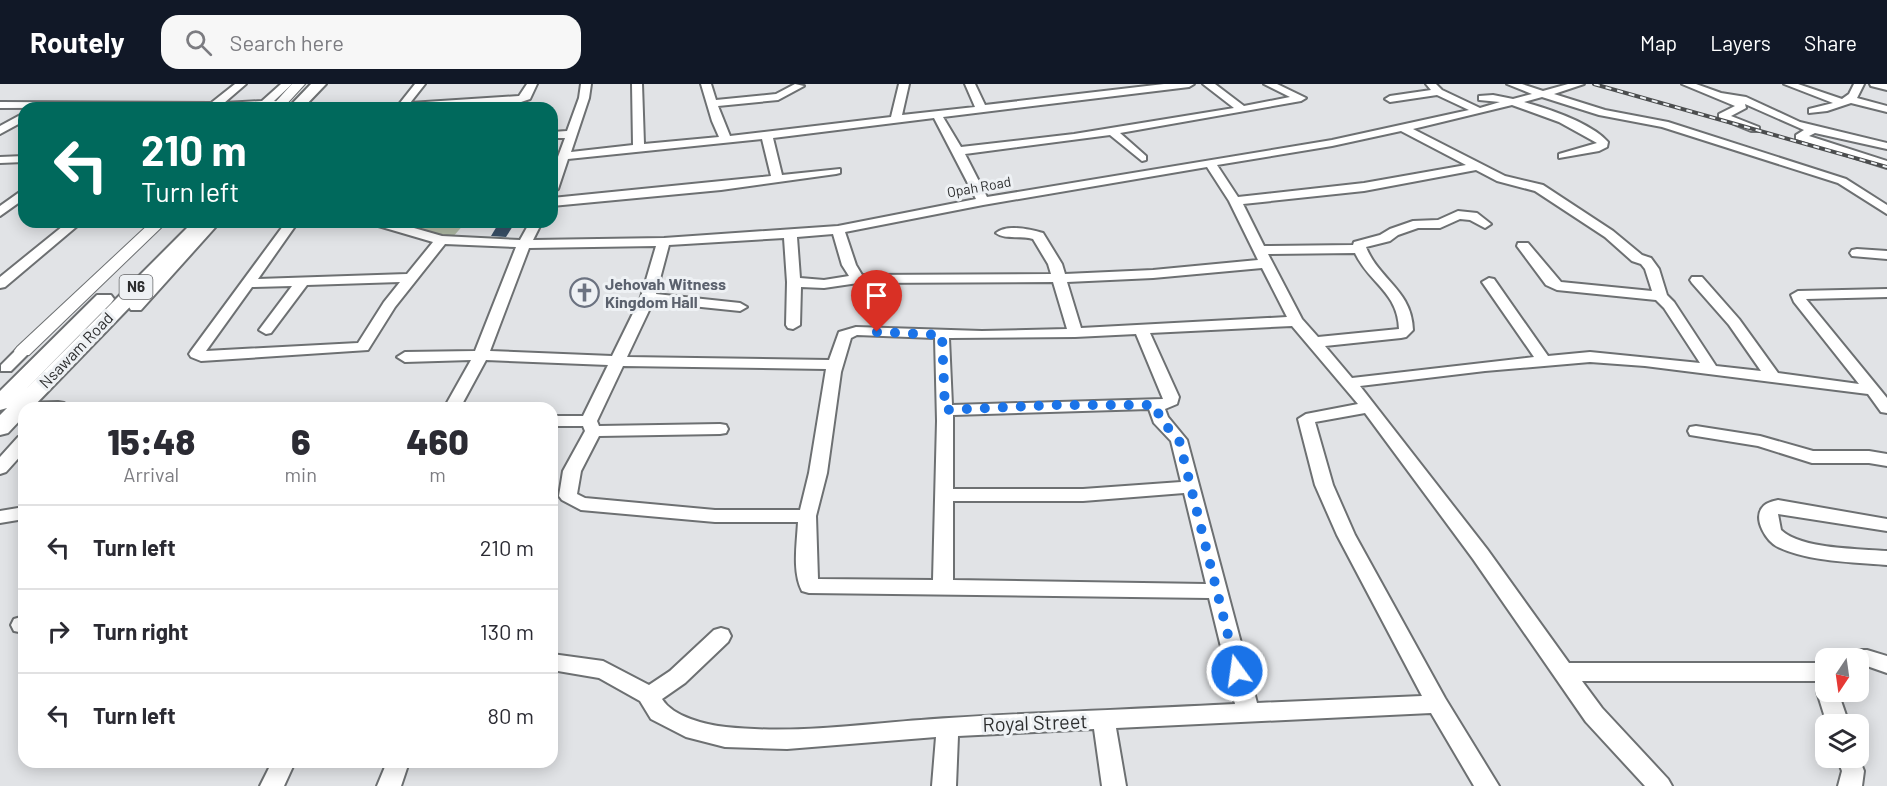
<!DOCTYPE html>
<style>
:root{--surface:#fff;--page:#f7f7f7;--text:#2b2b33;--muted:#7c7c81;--line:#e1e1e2;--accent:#111827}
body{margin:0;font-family:Barlow,sans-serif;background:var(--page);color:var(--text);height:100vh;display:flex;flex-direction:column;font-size:22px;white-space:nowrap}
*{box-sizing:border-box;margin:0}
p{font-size:20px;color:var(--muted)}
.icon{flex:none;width:33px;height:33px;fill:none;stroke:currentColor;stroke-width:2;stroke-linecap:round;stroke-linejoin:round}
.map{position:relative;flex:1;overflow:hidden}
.sheet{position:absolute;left:18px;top:318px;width:540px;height:366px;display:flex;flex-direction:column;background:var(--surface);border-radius:18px;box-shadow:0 3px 15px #0003}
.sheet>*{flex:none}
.hud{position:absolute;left:18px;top:18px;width:540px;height:126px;border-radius:18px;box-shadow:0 3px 15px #0003;background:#00695c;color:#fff;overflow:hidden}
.needle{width:39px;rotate:193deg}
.fabs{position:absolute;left:1815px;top:564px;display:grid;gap:12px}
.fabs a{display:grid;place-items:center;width:54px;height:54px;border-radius:12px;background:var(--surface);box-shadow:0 3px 15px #0003;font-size:30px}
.pin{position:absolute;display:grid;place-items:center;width:51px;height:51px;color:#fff;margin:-62px -26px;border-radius:50% 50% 50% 0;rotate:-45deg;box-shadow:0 0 6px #0007}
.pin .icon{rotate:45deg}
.me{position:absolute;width:66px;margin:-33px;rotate:346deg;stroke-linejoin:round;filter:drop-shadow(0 0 4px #0008)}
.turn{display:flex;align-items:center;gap:21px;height:126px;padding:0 24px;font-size:27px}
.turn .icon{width:78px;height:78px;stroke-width:2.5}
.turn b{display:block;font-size:42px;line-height:51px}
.eta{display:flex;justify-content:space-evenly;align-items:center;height:102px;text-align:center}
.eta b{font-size:36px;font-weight:800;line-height:42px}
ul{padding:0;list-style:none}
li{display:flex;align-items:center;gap:18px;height:84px;padding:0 24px;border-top:2px solid var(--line)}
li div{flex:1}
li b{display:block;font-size:22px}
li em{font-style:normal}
header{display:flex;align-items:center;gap:36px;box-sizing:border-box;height:84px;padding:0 30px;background:var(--accent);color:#fff}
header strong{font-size:28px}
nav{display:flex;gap:33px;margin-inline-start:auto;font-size:21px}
.search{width:420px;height:54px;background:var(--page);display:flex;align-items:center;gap:15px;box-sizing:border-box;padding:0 21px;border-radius:18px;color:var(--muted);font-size:22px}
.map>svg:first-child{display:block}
.green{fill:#b0bba5}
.building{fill:#394f67}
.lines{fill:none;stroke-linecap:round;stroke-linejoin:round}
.minor-casing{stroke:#6d7072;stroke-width:4}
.major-casing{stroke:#6d7072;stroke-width:2}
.highway-casing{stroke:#6d7072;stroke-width:4}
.minor{fill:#fff;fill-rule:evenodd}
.major{fill:#fff;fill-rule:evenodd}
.highway{fill:#fff;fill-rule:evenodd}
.rail-casing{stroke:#4b4d4e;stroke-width:4}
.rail{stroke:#eef1f4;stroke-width:2;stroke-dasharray:6;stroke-linecap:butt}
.route{stroke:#1a73e8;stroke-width:10;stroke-dasharray:0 18}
.labels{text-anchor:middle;stroke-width:6;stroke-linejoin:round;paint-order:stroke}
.far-street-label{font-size:14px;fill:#2d2e2f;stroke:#eef1f4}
.shield{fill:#eef1f4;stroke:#67686a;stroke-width:1.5}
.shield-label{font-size:15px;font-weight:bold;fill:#2d2e2f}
.worship-label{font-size:16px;font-weight:bold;fill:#5b616d;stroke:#eef1f4;text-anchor:start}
.street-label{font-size:16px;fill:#2d2e2f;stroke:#eef1f4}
.near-street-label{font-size:20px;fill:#2d2e2f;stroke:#eef1f4}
</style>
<header>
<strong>Routely</strong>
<div class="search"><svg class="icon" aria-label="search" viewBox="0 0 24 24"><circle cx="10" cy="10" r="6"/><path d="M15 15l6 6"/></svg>Search here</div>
<nav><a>Map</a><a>Layers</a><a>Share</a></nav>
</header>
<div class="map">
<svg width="1887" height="702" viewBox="0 0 1887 702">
<rect width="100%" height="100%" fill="#e1e3e6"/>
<path class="green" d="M410,138H466L451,155L405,141Z"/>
<path class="building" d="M497,142H513L506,153L491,152Z"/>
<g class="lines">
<defs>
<path id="minor" d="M235,0H246L224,19L262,17L281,0H292L274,17L284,18V22L280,23L0,24V18L211,19Z
M415,0H425L410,19L519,12L527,0H537L530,15L521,18L434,24H396Z
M581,0H591L589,14L571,68L633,61L632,0H642L644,60L719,53L712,37L701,0H711L716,16L776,10L795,0L804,2L778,16L718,22L730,52L891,33L899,0H909L902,31L975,23L965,0H975L985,21L1164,0H1194L1189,3L943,33L961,63L1074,50L1234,24L1203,0H1215L1244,22L1290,13L1264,0H1277L1306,14L1301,17L1120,49L1146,72V76L1142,77L1110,51L965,70L987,113L1332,56L1469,26L1437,11L1390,18L1385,15L1390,12L1431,6L1426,0H1436L1442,6L1480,24L1500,18L1479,16V12L1493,11L1513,15L1532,10L1507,0H1522L1543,7L1568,0H1584L1554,10L1605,26L1668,38L1846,95L1887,121V130L1838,99L1662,43L1599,31L1542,13L1524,18C1549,25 1591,39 1608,58L1607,63L1599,67L1559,74V70L1597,59L1559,38L1512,21L1413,45L1505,92L1543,101L1613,147L1642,171L1651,174L1659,185L1667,211L1674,218L1716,282L1761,287L1729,241L1692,199L1690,196L1692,193H1702L1739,235L1778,289L1859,300L1794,218L1791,211L1798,207L1887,205V213L1806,215L1887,314V329L1881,328L1868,310L1645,282L1590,278L1485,287L1360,302L1487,465L1569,579H1819L1826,582V594L1819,597H1582L1602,624L1668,695L1672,702H1645L1586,638L1473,475L1365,329L1315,338L1333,401L1355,451L1445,614L1499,702H1474L1431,629L1116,644L1126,702H1102L1094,645L958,652L956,702H932L936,653L787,665L725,663L686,653L651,635L640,617L599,594L552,586V570L603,577L649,601L670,587L714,546L721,544L728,546L731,552L728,558L685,599L662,615C673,633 706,641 726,643C800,651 875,638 949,634C1044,628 1140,625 1235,620L1209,514L809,509L802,507C792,488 797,459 798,438H715L581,426L562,416L559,412L563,387L585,347L583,342H552V332H583L608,281L486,276L460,324H444L471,276L405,278L397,273L405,268L475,267L516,163L445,160L395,223L368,266L201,277L191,273L189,270L191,267L286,138H298L258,195L407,190L433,158L375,141L373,138H393L442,152L520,156L530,138H542L533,156L664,154L838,142L976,115L934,34L773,54L782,91L840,85V89L836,90L721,106L552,122V114L771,92L762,55L568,75L558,105L552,109V89L565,54H552V48L567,47L579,14ZM1401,47L1466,81L1364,99L1238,113L1217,81L1332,62ZM1207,83L1229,117L1258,176L1153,186L1065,190L1062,180L1043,149C1029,145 1007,140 996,149C1005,156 1021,151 1033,155L1048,180L1051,190L862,191L856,181L845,148L983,121ZM1476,86L1497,97L1535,107L1605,153L1632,177L1641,180L1645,185L1652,207L1561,198L1528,159H1518L1517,162L1546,201L1557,206L1656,216L1664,224L1700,279L1590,268L1548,272L1494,195L1489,194L1482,198L1534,273L1352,294L1325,262L1401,254L1406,253L1413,246C1412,206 1379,196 1366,163L1390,157L1398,151L1418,144H1440L1460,135L1470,136L1485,144L1491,140L1477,129L1458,127L1438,136L1413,137L1390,145L1380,151L1354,158L1353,161L1264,162L1243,120L1364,107ZM833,150L842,181L849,192L824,196L800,194L797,153ZM784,154L787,198L786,241L788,244L793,245L800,241L801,203L824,204L858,199L1053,198L1067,245L982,247L856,243L839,248L829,276L627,273L653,218L740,227L747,223L740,219L656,210L669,161ZM656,162L641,213L612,272L490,267L529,164ZM1355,169C1369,199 1398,208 1399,245L1318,253L1302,235L1268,170ZM1262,184L1287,233L1081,244L1067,198L1153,194ZM400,198L384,218L358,259L206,267L252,203L292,202L259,246L266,250L271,249L307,201ZM1292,242L1358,320L1306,330L1298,335L1315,401L1337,451L1422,612L1257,619L1187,356L1168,333L1165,325L1177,320L1179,313L1150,249ZM1136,250L1163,315L952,321L949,254L1075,253ZM857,251L935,254L937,337L933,496L818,495L816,432L827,389L841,288L851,254ZM623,282L826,285L809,389L800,426H715L585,414L577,410L581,387L599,352L720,350L726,349L728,345L726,341L720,340L599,342L597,337ZM1149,325L1154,339L1171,357L1181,398L1083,405H953V331ZM1184,409L1206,500L953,496V417H1083Z
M1682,0H1696L1721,9L1746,13L1800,38L1887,59V65L1815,49L1809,52L1887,77V84L1796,55V51L1804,46L1745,20L1746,24L1731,32L1759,43V47H1751L1719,34V30L1735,22Z
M1784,0H1798L1842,15L1849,10L1854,0H1864L1857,14L1887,22V28L1851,19L1827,27L1809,29V25L1833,19Z
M1870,0H1887V6L1871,2Z
M24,29V37L0,50V42Z
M24,72V78L0,79V73Z
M24,105V115L0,132V122Z
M68,138H82L5,203L0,204V193Z
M207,138H220L141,226H131L129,223L131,220Z
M1857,165L1887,167V175L1852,172L1850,169L1852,166Z
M23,263L30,267L28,270L11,287H1V281L18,264Z
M58,318L64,319L65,324H24V329L14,328L12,324L20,319Z
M1696,342L1760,352L1813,367H1869L1887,370V382L1869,379H1812L1758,362L1690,351L1688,347L1690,343Z
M24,352V368L6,388L0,390V373L18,353Z
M1778,416L1887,435V447L1778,430L1781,446C1800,465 1860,465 1887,467V481C1852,478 1810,478 1778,463C1767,458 1753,436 1762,424C1765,419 1773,417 1778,416Z
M24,423V435L0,439V427Z
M21,533H24V549L14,547L11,541L14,535Z
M1847,566H1867L1887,572V589L1867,582H1858V574H1837L1840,568Z
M1826,600V608H1838L1849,640H1827L1817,608L1820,602Z
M1858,672L1864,687L1862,702H1838L1842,687L1837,674Z
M272,678H295L284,702H260Z
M387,678H409L401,702H377Z"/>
<path id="major" d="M292,0H305L283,24H270Z
M151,138H167L29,271H17L14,267L17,263Z"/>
<path id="highway" d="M311,0H326L303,24H288Z
M193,138H212L32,324H24V332L8,349L0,351V331L7,324L0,326V307L97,211H111L114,215L111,219L26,305Z"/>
</defs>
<use href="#minor" class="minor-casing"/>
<use href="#major" class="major-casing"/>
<use href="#highway" class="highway-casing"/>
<use href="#minor" class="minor"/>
<use href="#major" class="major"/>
<use href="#highway" class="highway"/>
<defs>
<path id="rail" d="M1594,0L1887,83"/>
</defs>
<use href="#rail" class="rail-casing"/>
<use href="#rail" class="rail"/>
</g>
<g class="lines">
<path class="route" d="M877,248L942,251L945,326L1054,321H1156L1160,335L1179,356L1237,587"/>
</g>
<defs>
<symbol id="church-ring" viewBox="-11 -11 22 22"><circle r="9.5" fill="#eef1f4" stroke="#6b7280" stroke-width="1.5"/><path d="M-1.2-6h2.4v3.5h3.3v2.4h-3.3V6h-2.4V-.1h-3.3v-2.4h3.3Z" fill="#6b7280"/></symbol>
</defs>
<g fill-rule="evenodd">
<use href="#church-ring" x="568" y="192" width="33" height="33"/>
</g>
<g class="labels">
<g class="far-street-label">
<text transform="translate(979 103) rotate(-10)" y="5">Opah Road</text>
</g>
<rect class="shield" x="119.5" y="191" width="33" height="24" rx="4.5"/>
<g class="shield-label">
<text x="136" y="208">N6</text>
</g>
<g class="worship-label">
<text x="605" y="206">Jehovah Witness<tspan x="605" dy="18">Kingdom Hall</tspan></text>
</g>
<g class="street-label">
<text transform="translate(76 266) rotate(-46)" y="6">Nsawam Road</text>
</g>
<g class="near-street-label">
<text transform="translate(1035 639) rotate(-2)" y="7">Royal Street</text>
</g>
</g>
</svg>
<div class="fabs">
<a><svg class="needle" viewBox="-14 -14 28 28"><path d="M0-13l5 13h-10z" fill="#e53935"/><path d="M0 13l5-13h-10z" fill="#7c7c81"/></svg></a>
<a><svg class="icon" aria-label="layers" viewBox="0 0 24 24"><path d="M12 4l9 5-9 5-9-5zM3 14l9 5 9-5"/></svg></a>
</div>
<div class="pin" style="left:877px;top:248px;background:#d93025"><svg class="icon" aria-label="arrive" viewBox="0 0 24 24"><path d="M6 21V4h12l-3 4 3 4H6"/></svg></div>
<svg class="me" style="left:1237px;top:587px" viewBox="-20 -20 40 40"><circle r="17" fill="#1a73e8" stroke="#fff" stroke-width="3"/><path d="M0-11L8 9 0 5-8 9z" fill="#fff"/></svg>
<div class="hud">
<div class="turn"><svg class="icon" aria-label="left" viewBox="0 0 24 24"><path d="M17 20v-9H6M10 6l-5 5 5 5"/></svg><div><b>210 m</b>Turn left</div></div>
</div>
<section class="sheet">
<div class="eta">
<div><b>15:48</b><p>Arrival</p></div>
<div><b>6</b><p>min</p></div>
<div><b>460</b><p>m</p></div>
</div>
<ul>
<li><svg class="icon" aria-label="left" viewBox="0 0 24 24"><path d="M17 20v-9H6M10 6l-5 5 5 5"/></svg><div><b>Turn left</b></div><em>210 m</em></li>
<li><svg class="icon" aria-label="right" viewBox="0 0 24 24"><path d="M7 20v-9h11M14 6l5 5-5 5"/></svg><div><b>Turn right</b></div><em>130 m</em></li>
<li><svg class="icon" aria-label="left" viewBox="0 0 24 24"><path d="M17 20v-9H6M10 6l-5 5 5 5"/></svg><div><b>Turn left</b></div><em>80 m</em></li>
</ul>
</section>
</div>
